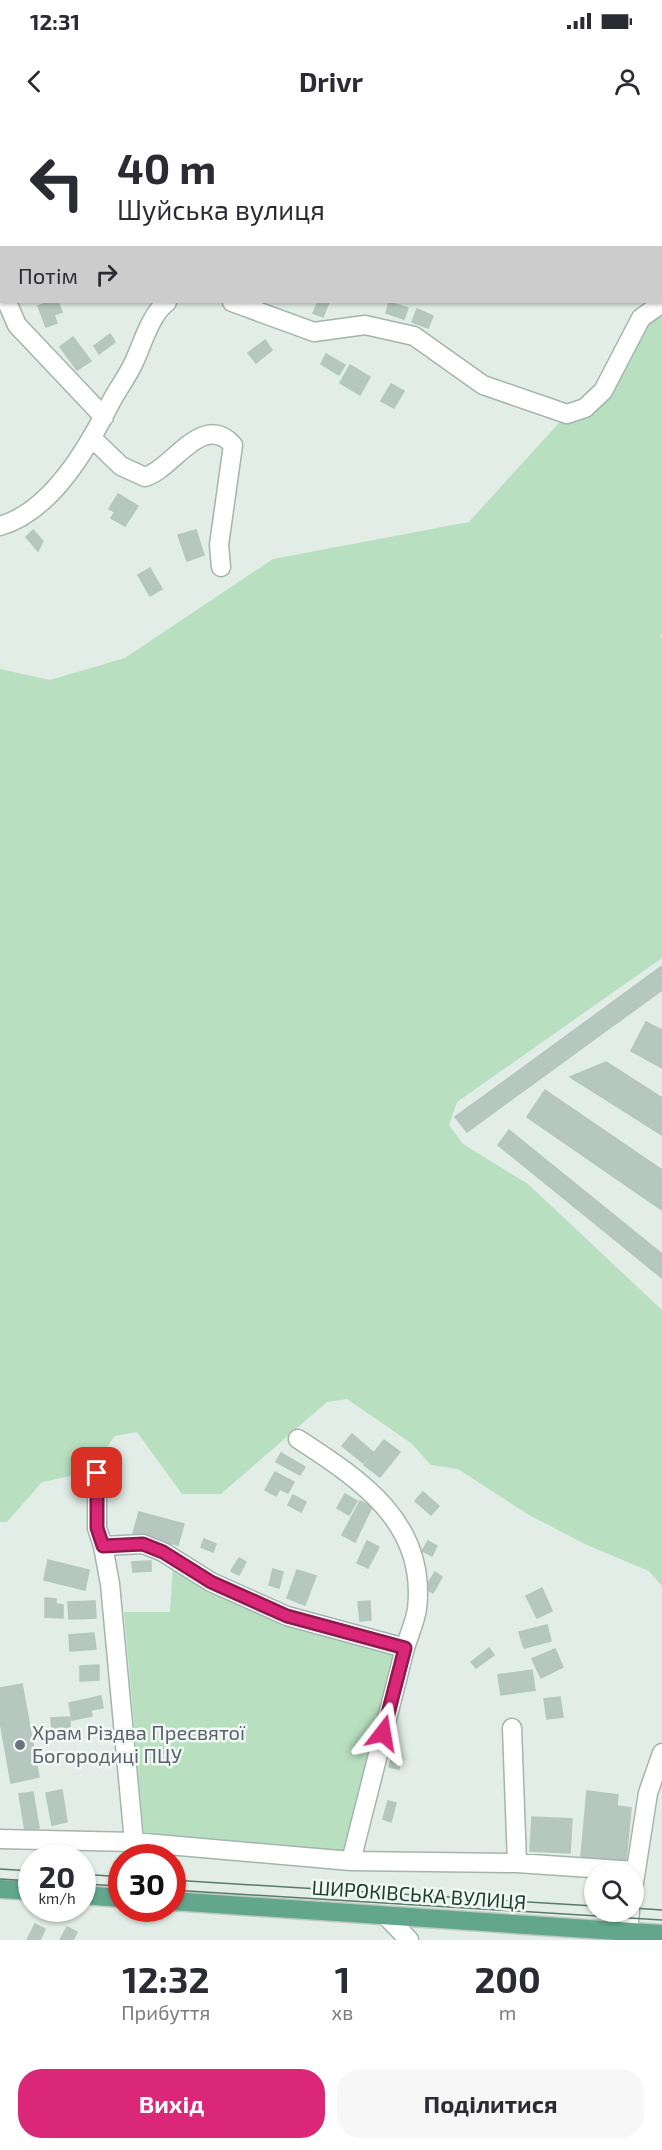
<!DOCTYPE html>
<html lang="uk">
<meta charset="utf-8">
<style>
:root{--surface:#fff;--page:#f7f7f7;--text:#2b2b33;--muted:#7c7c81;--accent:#db2777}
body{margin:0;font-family:"Exo 2",sans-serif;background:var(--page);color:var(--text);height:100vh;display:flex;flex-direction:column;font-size:22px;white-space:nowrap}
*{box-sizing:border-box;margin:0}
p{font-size:20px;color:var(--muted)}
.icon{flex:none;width:33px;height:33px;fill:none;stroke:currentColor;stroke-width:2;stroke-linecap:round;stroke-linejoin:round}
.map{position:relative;height:1820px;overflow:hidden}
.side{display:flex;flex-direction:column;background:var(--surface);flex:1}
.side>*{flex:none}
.top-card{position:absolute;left:0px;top:0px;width:663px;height:183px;box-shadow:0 2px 4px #0004;background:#fff;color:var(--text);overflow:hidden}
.controls{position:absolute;left:584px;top:1742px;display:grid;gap:12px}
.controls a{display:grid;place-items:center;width:60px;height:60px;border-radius:50%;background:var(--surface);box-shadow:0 2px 4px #0004;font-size:30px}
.speed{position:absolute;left:18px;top:1724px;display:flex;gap:12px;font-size:30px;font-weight:700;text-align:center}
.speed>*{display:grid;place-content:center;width:78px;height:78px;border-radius:50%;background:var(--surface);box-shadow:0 2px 4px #0004;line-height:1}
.speed small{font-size:15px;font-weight:400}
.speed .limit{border:9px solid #d22;background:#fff;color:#111}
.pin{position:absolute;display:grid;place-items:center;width:51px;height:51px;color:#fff;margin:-26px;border-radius:12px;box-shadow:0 3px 9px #0006}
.me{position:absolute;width:66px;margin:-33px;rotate:14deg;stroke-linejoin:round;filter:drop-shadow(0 0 4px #0008)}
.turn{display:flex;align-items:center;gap:21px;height:126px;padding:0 18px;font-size:27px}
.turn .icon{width:78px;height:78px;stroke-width:2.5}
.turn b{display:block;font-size:42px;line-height:51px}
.then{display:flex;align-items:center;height:57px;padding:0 18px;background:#0003;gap:12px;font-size:22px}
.eta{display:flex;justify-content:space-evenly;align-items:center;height:102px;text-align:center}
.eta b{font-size:36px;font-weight:700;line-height:42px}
.action{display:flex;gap:12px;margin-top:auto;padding:12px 18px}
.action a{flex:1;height:69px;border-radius:24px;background:var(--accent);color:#fff;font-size:24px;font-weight:700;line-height:69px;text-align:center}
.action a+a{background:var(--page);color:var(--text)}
.status{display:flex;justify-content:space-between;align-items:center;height:42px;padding:0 30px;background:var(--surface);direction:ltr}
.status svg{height:16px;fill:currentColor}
header{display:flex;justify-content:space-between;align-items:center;height:78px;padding:0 18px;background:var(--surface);font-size:27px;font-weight:700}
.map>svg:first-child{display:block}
.green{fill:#b8dfbf}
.building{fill:#b6c7bf;stroke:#b2c7bd;stroke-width:1.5}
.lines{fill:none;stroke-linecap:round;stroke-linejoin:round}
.minor-casing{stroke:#a3b5ad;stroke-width:21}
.major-casing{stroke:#c1c9c6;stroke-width:21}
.minor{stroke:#fff;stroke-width:18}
.major{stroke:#62a68e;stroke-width:18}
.tram{stroke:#5a7a6f;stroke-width:1.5}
.route-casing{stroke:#8e194d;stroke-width:15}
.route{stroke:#db2777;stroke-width:10}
.worship-dot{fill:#6b7280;stroke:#f1f9f4;stroke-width:2}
.labels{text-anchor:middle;stroke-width:5;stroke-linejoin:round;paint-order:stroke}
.worship-label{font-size:20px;fill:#5b616d;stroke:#f1f9f4;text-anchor:start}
.street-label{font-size:20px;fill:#203e34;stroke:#f1f9f4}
</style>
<div class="status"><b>12:31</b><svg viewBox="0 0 49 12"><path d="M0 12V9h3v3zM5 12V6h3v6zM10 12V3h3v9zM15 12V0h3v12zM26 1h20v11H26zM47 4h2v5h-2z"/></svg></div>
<header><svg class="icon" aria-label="back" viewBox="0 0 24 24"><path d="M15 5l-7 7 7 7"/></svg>Drivr<svg class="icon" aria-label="person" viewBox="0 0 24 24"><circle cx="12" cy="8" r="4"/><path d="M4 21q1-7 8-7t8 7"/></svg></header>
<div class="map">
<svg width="662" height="1820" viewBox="0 0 662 1820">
<rect width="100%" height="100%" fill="#e1ede6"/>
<path class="green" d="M662,183V513L660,516L662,518V838L457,982L449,1005L463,1024L528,1064L662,1190V1466L649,1451L587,1425L529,1395L458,1349L431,1345L411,1323L347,1279L327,1282L221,1374H182L137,1312L115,1316L89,1352L42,1362L7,1402H0V549L50,560L125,538L273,439L469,402L567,294L616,246Z
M173,1444L398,1533L347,1735L144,1716L124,1492H170Z"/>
<path class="building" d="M49,182H58L62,192L54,195L57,203L46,207L38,186Z
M318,182H329L323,197L313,193Z
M389,182L408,188L404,199L386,193Z
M417,189L433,196L428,208L412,202Z
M110,214L115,222L99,234L94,226Z
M73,217L91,241L77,250L60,227Z
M265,220L272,230L256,243L248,233Z
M326,234L345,245L339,255L321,244Z
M350,245L370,257L360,275L340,263Z
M391,264L404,271L394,288L381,281Z
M118,374L138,386L125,406L111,398L115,392L109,389Z
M33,410L43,421L38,431L26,417Z
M196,410L204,435L187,441L178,415Z
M150,448L162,469L150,476L138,455Z
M662,846V870L467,1012L455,997Z
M646,902L662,910V948L631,931Z
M606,942L662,978V1015L570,957Z
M545,970L662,1050V1090L527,997Z
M509,1010L662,1134V1158L498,1025Z
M352,1314L373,1332L363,1343L342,1326Z
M384,1320L400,1332L380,1357L364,1345Z
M281,1333L305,1347L300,1355L276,1342Z
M275,1352L294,1362L288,1373L280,1369L276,1376L265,1370Z
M423,1372L439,1386L431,1395L415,1381Z
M345,1374L357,1381L349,1395L337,1388Z
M293,1375L306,1382L301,1392L288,1385Z
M360,1381L372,1387L355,1422L342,1415Z
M139,1392L184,1404L178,1425L133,1414Z
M204,1419L216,1424L213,1432L201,1427Z
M367,1421L379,1427L368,1448L357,1443Z
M428,1421L437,1426L432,1436L422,1431Z
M239,1438L246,1442L239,1455L231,1451Z
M48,1440L89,1450L85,1470L44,1460Z
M151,1441V1451L133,1452L132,1442Z
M273,1449L283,1452L279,1468L269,1465Z
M297,1450L316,1456L305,1485L287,1478Z
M435,1452L442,1457L433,1473L425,1468Z
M542,1468L552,1491L537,1498L526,1476Z
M45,1478L56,1479V1484L63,1485V1498L45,1497Z
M95,1481L96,1498L69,1499L68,1482Z
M370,1481L371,1500L360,1501L358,1482Z
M547,1505L551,1521L524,1528L519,1512Z
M94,1513L96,1529L70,1531L69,1515Z
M489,1528L494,1535L476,1548L471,1542Z
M555,1529L563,1547L541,1558L532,1539Z
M99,1545V1560L80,1561V1546Z
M532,1550L535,1570L501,1575L498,1555Z
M22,1564L39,1657L11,1663L0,1601V1568Z
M101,1576L103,1588L91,1590L92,1596L72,1600L69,1583Z
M560,1577L563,1597L547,1599L544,1579Z
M70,1597V1608L52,1609L51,1598Z
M392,1634L402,1636L399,1649L389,1647Z
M62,1670L67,1702L52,1705L46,1673Z
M587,1671L618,1675L617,1686L631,1688L626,1741L581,1736Z
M33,1672L39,1708L25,1711L19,1674Z
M388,1681L396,1683L391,1702L383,1699Z
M532,1697L572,1699L570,1733L530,1731Z
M35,1804L45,1809L40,1820H27Z
M67,1807L77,1812L73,1820H60Z"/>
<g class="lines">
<defs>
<path id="minor" d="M356,0V2
M159,2V0
M587,2L590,0
M7,182L17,205L104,297
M232,182L314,212L365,205L414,216L483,265L567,294L585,288L603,271L641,198L662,183
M93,319L121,346L145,357C173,349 202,291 233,325L219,425L221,447
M0,406C52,391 88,327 111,282C118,268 128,256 134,242C143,223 150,195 167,182
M298,1319C361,1360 427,1403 417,1489C415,1502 409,1515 405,1528
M97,1353V1408L103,1426L110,1464L134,1722
M103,1426L143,1424L163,1432L211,1462L287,1496L405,1528L351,1741
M512,1608L517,1743
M0,1719L134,1722L351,1741L517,1743L635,1751
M633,1769L648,1673L662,1633
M387,1797L409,1820
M628,1811L630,1791"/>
<path id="major" d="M0,1769L32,1771
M82,1775L122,1778
M172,1781L662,1814"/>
</defs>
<use href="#minor" class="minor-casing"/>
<use href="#major" class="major-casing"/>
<use href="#minor" class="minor"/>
<use href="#major" class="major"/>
<path class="tram" d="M0,1749L32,1751
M82,1754L122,1757
M0,1759L32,1761
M172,1760L594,1786
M82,1764L122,1766
M172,1770L662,1800
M633,1788L662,1790"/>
</g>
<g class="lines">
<defs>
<path id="route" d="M97,1353V1408L103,1426L143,1424L163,1432L211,1462L287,1496L405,1528L383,1613"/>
</defs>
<use href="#route" class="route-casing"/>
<use href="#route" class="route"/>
</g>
<circle class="worship-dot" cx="20" cy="1625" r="6"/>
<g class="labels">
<g class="worship-label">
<text x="32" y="1620">Храм Різдва Пресвятої<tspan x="32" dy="23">Богородиці ПЦУ</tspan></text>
</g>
<g class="street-label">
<text transform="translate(419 1775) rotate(4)" y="7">ШИРОКІВСЬКА ВУЛИЦЯ</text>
</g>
</g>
</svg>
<div class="controls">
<a><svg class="icon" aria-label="search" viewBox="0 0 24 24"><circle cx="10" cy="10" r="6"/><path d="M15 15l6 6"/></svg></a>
</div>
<div class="speed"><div>20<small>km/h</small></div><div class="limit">30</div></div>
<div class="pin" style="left:97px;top:1353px;background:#d93025"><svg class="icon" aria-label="arrive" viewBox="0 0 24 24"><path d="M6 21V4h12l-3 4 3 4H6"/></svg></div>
<svg class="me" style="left:383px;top:1613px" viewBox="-20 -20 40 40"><path d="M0-17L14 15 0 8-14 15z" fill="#db2777" stroke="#fff" stroke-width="4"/></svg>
<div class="top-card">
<div class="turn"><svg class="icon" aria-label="left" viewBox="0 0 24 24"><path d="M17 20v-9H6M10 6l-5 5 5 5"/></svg><div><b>40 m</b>Шуйська вулиця</div></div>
<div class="then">Потім<svg class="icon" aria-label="right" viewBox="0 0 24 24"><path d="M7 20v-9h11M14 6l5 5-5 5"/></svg></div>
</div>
</div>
<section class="side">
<div class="eta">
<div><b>12:32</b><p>Прибуття</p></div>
<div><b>1</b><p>хв</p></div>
<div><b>200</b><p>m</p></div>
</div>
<div class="action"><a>Вихід</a><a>Поділитися</a></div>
</section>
